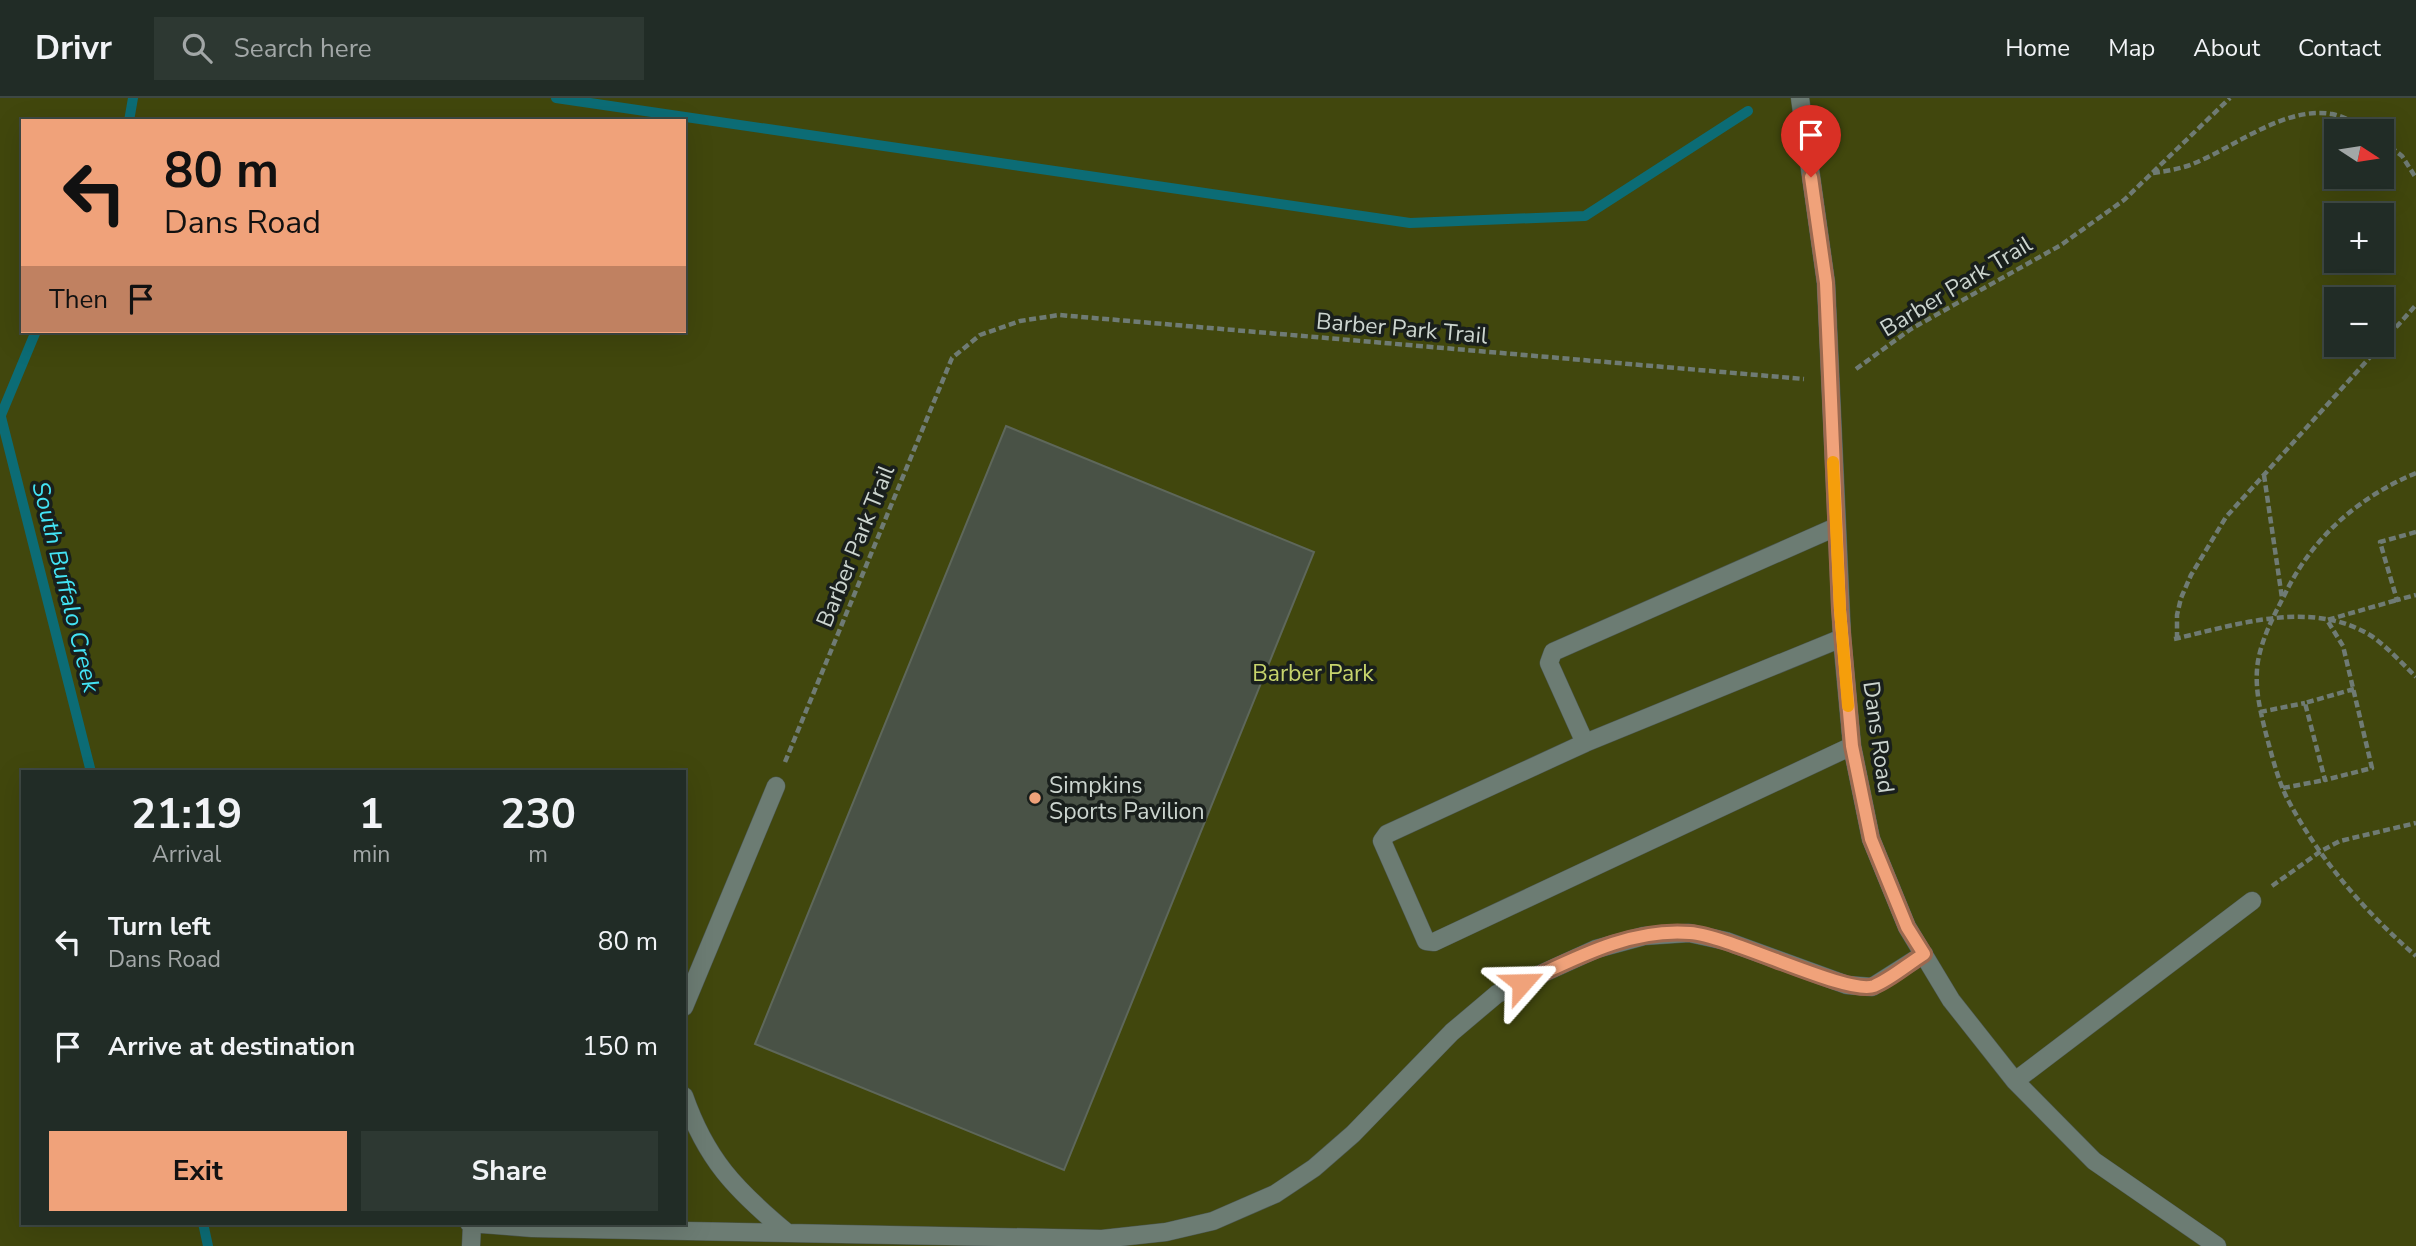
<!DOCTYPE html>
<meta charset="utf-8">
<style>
:root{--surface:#212c26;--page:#2d3832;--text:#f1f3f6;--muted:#a2a7a7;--line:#3e4843;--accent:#f0a27a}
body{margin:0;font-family:"Nunito Sans",sans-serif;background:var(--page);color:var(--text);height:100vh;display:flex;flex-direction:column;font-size:26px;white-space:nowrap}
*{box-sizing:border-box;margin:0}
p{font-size:23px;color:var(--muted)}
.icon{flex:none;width:38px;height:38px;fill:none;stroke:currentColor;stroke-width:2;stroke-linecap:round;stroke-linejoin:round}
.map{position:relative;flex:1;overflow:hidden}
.drawer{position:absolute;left:21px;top:672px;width:665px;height:455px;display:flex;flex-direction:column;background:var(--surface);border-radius:0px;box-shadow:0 7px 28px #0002,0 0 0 2px var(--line)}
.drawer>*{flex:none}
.guide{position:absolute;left:21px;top:21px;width:665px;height:214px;border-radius:0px;box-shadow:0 7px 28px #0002,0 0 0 2px var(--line);background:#f0a27a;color:#111;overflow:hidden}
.needle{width:46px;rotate:102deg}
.buttons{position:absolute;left:2324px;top:21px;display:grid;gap:14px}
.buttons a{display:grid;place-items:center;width:70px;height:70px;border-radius:0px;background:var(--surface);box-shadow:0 7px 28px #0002,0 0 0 2px var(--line);font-size:35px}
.pin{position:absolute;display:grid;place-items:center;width:60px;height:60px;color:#fff;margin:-72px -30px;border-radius:50% 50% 50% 0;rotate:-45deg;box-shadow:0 0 7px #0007}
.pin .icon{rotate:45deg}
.me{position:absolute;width:77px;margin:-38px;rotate:65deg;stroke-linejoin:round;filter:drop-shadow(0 0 5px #0008)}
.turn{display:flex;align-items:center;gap:24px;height:147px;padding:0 28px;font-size:32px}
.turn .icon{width:91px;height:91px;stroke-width:2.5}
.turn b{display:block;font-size:49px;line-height:60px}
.then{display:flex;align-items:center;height:66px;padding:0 28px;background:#0003;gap:14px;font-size:26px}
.eta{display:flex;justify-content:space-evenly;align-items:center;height:119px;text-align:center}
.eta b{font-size:42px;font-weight:700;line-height:49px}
.cta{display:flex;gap:14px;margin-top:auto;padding:14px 28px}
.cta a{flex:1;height:80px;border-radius:0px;background:var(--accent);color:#111;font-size:28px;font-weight:700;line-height:80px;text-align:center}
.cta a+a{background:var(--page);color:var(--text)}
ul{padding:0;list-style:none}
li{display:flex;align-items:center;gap:21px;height:105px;padding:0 28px}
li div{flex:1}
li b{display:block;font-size:26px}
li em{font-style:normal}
header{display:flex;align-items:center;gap:42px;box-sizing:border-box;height:98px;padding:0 35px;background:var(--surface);border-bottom:2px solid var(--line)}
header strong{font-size:33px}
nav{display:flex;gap:38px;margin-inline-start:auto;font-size:24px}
.search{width:490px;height:63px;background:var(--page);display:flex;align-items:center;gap:18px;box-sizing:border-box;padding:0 24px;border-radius:0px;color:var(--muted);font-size:26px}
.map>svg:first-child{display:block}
.green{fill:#41470d;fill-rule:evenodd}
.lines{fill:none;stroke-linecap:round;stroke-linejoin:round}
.stream{stroke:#0c6c75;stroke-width:10}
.building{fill:#495246;stroke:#5e675a;stroke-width:2}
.service-casing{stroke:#4b5750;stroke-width:19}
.path{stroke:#6f7b74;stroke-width:4.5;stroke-dasharray:7 3.5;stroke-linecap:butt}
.service{stroke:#6c7c73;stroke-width:18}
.route-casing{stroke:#9c694f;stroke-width:18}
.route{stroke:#f0a27a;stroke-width:12}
.slow{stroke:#f59e0b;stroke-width:12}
.poi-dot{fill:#f0a27a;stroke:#191f1c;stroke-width:2.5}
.labels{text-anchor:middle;stroke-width:7;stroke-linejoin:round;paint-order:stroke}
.street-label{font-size:23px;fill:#ccd5cf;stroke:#191f1c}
.park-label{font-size:23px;fill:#c7d46c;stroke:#191f1c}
.poi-label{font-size:23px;fill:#ccd5cf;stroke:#191f1c;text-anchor:start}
.water-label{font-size:24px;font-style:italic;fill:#43e3f5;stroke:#191f1c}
</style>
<header>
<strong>Drivr</strong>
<div class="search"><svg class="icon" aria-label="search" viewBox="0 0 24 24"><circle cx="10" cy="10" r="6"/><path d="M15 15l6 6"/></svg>Search here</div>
<nav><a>Home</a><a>Map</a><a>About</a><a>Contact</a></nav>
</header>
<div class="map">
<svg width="2416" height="1148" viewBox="0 0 2416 1148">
<rect width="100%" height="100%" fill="#2c3a32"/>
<path class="green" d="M0,0H2416V1148H0ZM23,23H684V233H23ZM2336,33H2382V79H2336ZM2336,117H2382V163H2336ZM2336,201H2382V247H2336ZM23,674H684V1125H23Z"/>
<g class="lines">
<path class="stream" d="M556,0L1410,125L1585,118L1748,13
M129,23L133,0
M0,315L91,674
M1,317L36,233
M203,1125L208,1148"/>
</g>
<path class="building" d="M1006,328L1314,454L1064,1072L755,946Z"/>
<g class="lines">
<defs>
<path id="service" d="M1800,0L1826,185L1842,540L1852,648L1871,741L1907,829L1951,902L2015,983L2094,1063L2217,1148
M1836,429L1553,554L1549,565L1585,645L1387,736L1382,743L1426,843L1434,844L1852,648
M1585,645L1842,540
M684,909L776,688
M2015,983L2252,803
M684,998C706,1061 735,1091 785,1133
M469,1125L532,1130L1102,1141L1166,1134L1213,1123L1275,1096L1314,1070L1353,1036L1452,934L1497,896L1596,851L1644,838L1689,835L1726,843L1847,887L1872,889L1924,856
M471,1148L472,1127"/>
</defs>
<use href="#service" class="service-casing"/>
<path class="path" d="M2382,42L2402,58L2416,80
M2153,75C2167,73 2181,71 2195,65C2236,48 2285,8 2332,16C2346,19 2359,27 2372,33
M2382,245L2416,207
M1856,271L1911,231L2061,147L2124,102L2230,0
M2416,375C2361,398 2316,436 2288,490C2276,514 2263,536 2258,563C2254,588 2260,612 2266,636C2272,658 2278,683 2288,702C2320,762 2365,814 2416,858
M2264,377L2282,500
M2416,434L2380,444L2397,502L2416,497
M2174,541C2236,527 2313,500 2373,539C2388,550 2403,566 2416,579
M2177,541V517L2181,500L2191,477L2226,419L2381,247
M2354,591L2305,605L2325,682L2372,670L2343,548L2327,522L2397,502
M2260,614L2305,605
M785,664L952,260L980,237L1020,223L1059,217L1804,281
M2283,690L2325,682
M2272,788L2321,753L2340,743L2416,725"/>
<use href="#service" class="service"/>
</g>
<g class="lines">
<defs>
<path id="route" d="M1522,885C1574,861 1630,830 1690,835C1731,838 1848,898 1874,888C1891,881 1908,866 1924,856L1907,829L1871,741L1852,648L1840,512L1826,185L1811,79"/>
</defs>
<use href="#route" class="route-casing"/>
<use href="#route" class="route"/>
<path class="slow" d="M1833,364L1840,512L1848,608"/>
</g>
<circle class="poi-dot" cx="1035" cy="700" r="7"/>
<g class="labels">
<g class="street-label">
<text transform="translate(1956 188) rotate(-31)" y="8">Barber Park Trail</text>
<text transform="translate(1402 230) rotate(5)" y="8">Barber Park Trail</text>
<text transform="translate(855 448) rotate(-68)" y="8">Barber Park Trail</text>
<text transform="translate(1879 639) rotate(82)" y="8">Dans Road</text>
</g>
<g class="park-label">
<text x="1313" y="583">Barber Park</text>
</g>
<g class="poi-label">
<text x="1049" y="695">Simpkins<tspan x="1049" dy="26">Sports Pavilion</tspan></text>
</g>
<g class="water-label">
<text transform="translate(66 489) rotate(76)" y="8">South Buffalo Creek</text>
</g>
</g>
</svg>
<div class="buttons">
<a><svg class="needle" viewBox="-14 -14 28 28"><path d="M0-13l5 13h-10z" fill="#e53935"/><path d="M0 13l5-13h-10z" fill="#a2a7a7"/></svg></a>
<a>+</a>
<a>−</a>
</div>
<div class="pin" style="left:1811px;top:79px;background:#d93025"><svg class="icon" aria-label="arrive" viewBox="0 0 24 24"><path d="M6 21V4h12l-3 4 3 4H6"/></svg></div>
<svg class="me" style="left:1522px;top:885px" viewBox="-20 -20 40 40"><path d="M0-17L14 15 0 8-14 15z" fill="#f0a27a" stroke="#fff" stroke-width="4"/></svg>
<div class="guide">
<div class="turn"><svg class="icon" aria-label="left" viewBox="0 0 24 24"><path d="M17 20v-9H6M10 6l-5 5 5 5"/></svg><div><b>80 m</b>Dans Road</div></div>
<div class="then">Then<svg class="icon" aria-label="arrive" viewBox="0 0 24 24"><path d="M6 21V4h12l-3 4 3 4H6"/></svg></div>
</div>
<section class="drawer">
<div class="eta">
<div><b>21:19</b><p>Arrival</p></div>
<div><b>1</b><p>min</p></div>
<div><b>230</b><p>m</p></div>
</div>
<ul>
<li><svg class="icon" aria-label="left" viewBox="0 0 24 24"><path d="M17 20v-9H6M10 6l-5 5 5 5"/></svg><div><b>Turn left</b><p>Dans Road</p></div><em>80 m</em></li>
<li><svg class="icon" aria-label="arrive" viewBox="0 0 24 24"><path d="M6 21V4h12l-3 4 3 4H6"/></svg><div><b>Arrive at destination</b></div><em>150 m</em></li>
</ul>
<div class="cta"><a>Exit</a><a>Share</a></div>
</section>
</div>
